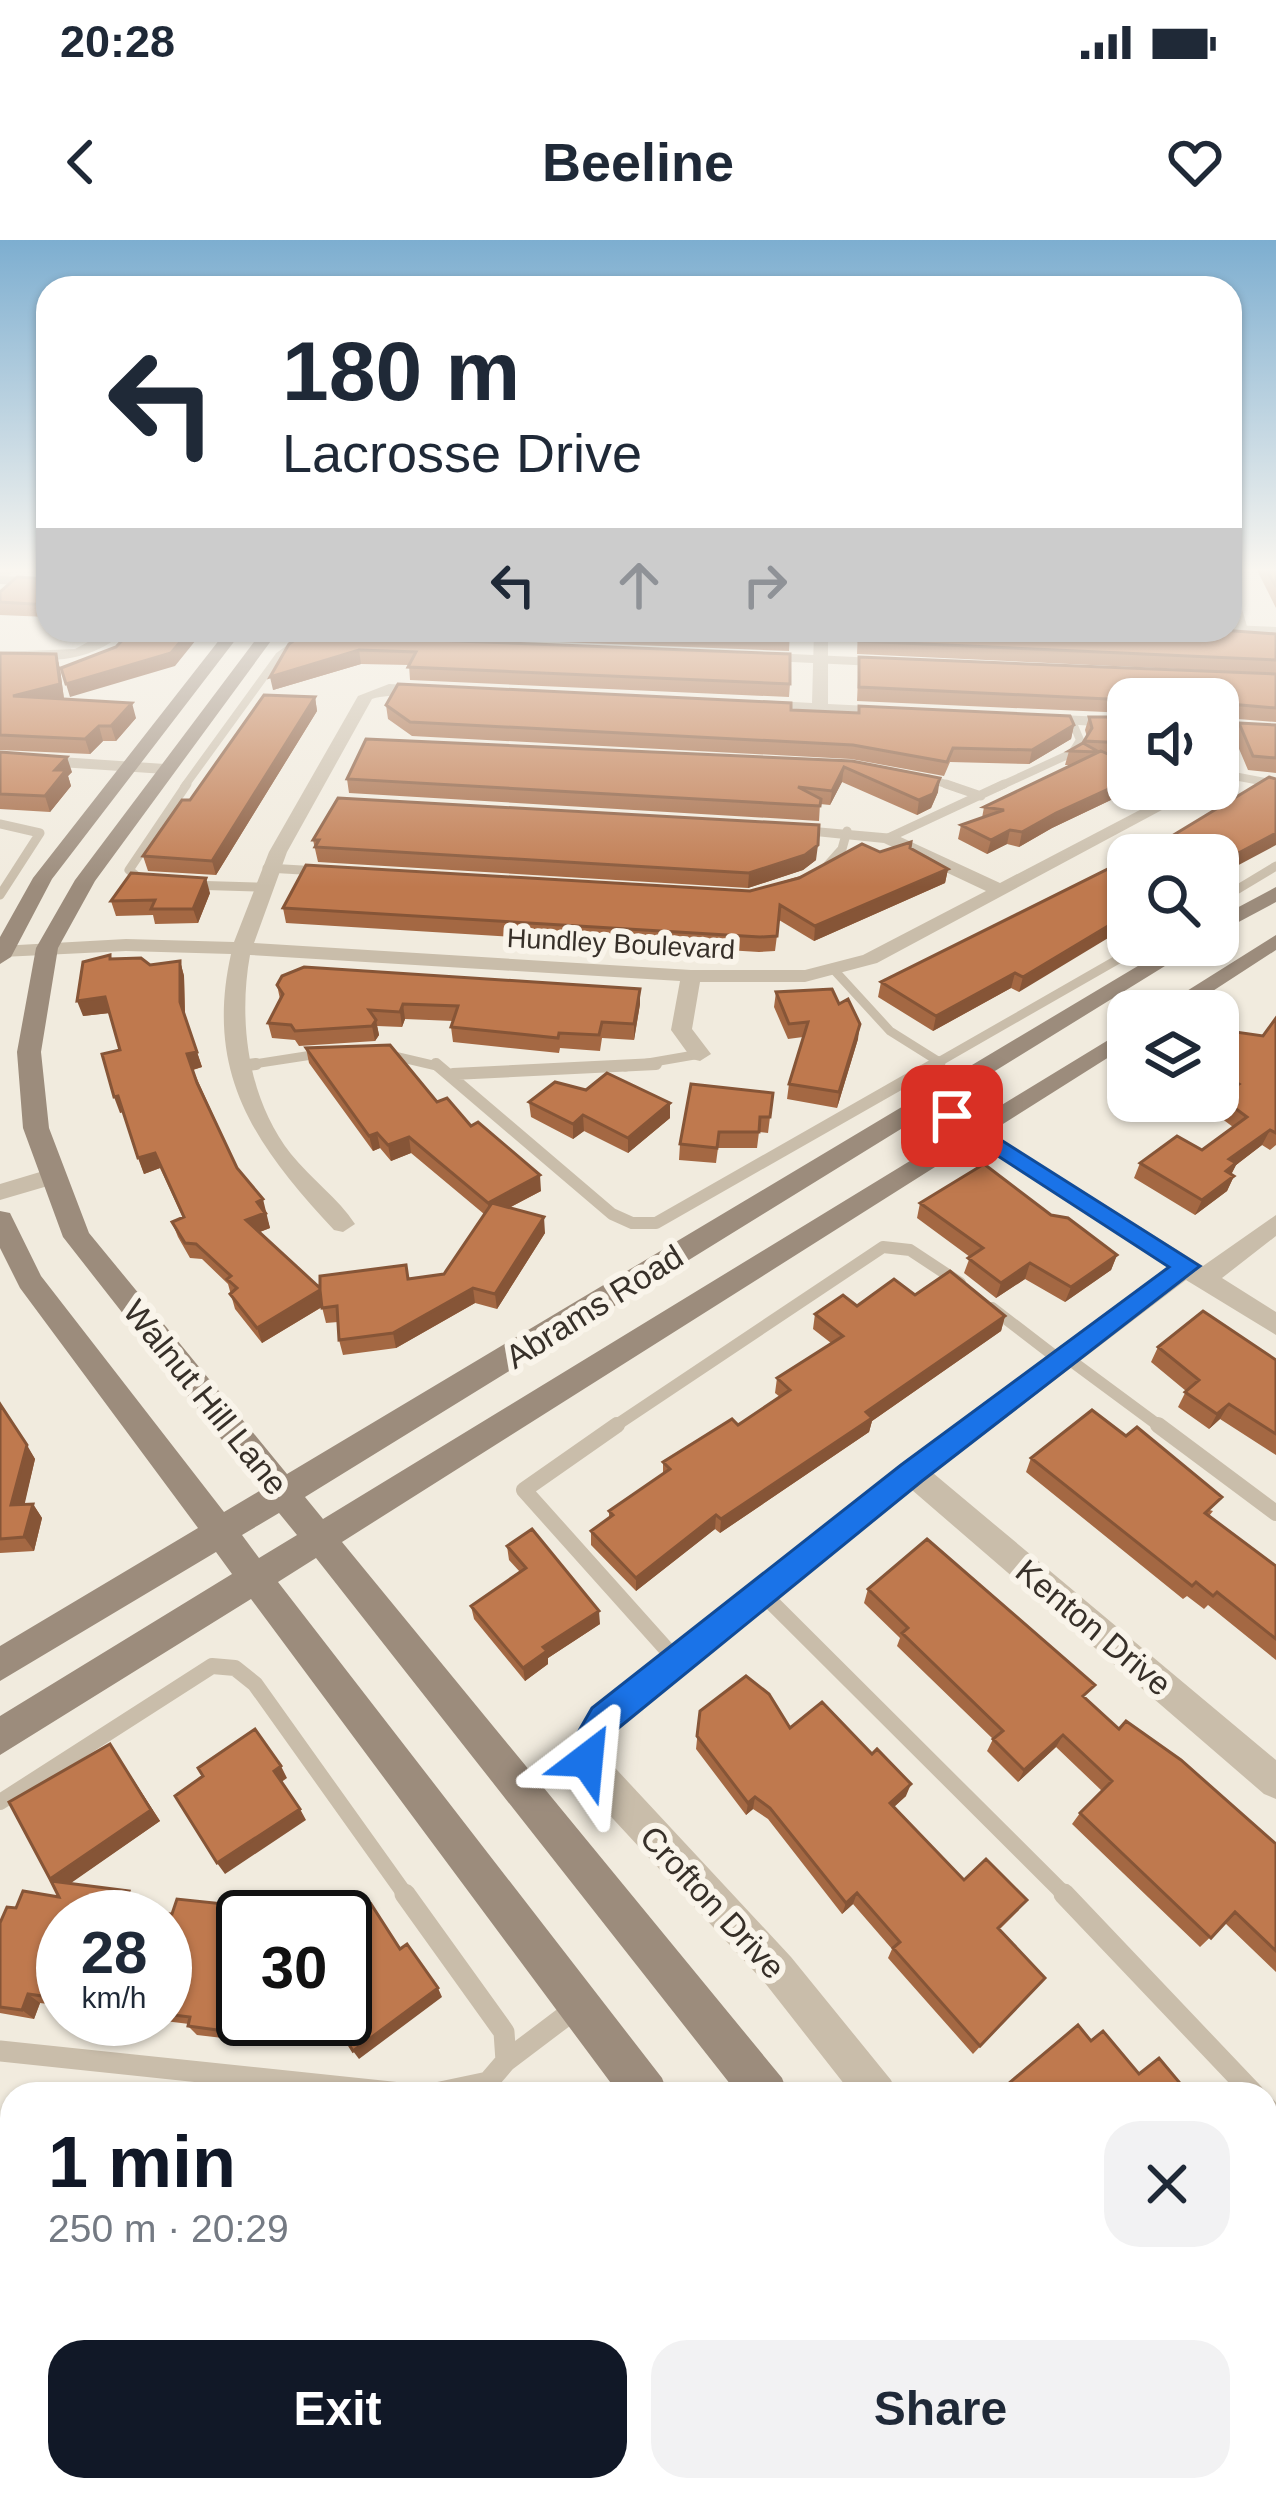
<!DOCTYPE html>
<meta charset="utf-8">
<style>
:root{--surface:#fff;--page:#f2f2f3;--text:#1f2937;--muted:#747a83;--accent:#111827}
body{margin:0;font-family:Helvetica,sans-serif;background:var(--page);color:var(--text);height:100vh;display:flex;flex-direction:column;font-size:45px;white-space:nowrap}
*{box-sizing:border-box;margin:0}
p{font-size:39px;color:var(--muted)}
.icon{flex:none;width:66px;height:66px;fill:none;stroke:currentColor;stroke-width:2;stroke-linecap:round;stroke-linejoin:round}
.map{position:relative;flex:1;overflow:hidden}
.sheet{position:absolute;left:0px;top:1842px;width:1278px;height:420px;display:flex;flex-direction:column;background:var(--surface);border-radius:36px 36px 0 0;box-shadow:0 3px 9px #0004}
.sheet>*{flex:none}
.top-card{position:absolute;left:36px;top:36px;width:1206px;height:366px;border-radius:36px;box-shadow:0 3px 9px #0004;background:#fff;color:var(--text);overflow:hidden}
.fabs{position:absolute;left:1107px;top:438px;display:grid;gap:24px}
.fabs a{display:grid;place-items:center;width:132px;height:132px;border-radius:24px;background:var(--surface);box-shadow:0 3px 9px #0004;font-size:60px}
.speed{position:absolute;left:36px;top:1650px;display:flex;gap:24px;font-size:60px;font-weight:700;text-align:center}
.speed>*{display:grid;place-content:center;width:156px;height:156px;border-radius:50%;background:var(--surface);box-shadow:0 3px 9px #0004;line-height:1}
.speed small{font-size:30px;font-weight:400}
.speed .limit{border:6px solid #111;border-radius:18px;background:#fff;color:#111}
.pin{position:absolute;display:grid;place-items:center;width:102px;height:102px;color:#fff;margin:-51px;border-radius:24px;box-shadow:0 6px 18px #0006}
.me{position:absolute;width:132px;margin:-66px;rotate:29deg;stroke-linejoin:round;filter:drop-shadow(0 0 9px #0008)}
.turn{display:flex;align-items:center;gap:42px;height:252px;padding:0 48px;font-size:54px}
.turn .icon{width:156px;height:156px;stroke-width:2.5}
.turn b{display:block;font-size:84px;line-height:102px}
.lanes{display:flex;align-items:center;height:114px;padding:0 48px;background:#0003;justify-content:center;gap:60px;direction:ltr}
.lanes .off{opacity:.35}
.round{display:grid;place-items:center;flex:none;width:126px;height:126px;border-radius:36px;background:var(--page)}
.head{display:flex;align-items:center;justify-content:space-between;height:204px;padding:0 48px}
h1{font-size:72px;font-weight:700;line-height:90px;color:var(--accent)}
.cta{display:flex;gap:24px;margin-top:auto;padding:24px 48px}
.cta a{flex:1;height:138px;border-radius:36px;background:var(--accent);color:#fff;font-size:48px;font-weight:700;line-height:138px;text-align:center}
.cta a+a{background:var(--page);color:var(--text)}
.status{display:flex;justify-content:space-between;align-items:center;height:84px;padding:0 60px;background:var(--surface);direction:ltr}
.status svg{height:33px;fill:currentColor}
header{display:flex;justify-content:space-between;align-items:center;height:156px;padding:0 48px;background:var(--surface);font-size:54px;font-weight:700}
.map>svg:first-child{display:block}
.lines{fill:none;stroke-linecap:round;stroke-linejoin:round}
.service-far4{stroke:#c9bdaa;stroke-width:8}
.service-far3{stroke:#c9bdaa;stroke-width:9}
.service-far2{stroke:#c9bdaa;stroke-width:12}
.service-far1{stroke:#c9bdaa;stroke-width:16}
.service{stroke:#c9bdaa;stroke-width:21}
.minor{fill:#c9bdaa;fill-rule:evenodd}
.tertiary{fill:#c9bdaa;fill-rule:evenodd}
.secondary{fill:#9c8c7c;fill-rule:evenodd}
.wall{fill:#a46843}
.shaded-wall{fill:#865537}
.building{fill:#bf794e;stroke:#865537;stroke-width:3}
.route{fill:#1a73e8;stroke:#114b97;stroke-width:3}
.labels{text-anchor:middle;stroke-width:12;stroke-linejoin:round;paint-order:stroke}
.far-street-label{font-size:27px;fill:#373029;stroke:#f9f4ea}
.street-label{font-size:33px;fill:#373029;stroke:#f9f4ea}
</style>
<div class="status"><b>20:28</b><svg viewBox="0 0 49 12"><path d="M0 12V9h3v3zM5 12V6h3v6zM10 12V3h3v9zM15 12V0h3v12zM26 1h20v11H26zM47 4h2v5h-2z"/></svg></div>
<header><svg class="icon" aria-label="back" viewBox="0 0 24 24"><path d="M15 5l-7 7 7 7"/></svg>Beeline<svg class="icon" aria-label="heart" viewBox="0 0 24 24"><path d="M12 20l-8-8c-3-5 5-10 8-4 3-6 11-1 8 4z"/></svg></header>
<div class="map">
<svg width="1276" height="2262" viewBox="0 0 1276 2262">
<rect width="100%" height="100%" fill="#f1ebde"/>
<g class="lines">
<path class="service-far4" d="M0,338L9,330
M772,417L875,422
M1218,533L1276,544
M927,538L955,547
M184,547L279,416L300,401
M998,547L1072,513L1080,500L1072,481"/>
<path class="service-far3" d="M946,544L981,556
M0,584L40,593L0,655
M888,598L1004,544
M826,627L842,609L847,591
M267,628L319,631
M143,641L129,630L187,544
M189,645L258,647
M1218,661L1276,626
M835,731L890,791L941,823
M377,812L441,827
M241,826L325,813
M625,827L700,814
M930,827L1143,705"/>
<path class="service-far2" d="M436,824L612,974L632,983H656L935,824
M241,826L256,824
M453,834L656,824
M992,1068L1061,1121
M1066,1117L1162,1188
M612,1188L883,1007L910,1010L960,1043"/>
<path class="service-far1" d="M617,1185L524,1250L677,1421
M1158,1185L1276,1273
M762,1353L1067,1657
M0,1562L212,1426L235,1428L255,1444L407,1657"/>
<path class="service" d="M405,1654L504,1792L506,1821L488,1842L431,1854
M1064,1654L1254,1854
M0,1811L410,1854
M506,1821L575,1769
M1266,1867L1276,1879
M15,2262L18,2250"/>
<path class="minor" d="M1230,348L1237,352L1249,393L1237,390L1230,370Z
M110,390H125C92,425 45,421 0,420V412L75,409Z
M814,390H828V464L890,467L898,472L895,475L750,468V462L755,460L812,463Z
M389,444L429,446L436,450C419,460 393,452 372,459L287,612L254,703L691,730H805L863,715L986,651L884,603L786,593L777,588L780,584L894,594L1000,643L1180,549H1201L877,723L805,742H700L692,789L711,814L700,821L692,819L671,790L680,741L250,715C238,781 248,860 291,914C311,939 338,958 355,984L343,992L334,990C256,906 204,835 231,714L126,711L2,717L0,706L126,699L234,702L269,612L358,456Z
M1036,474L1128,478V488L1031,482V476Z
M1218,482L1276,485V495L1218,492Z
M0,513L165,524L173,529L165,534L0,523Z
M928,854L1203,1026L1276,975V996L1222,1038L1276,1072V1095L1186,1040L933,1233L1276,1520V1559L1264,1554L912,1250L616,1490L604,1516L791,1717L891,1840L897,1854H852L765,1743L590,1554C565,1516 568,1506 592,1468L902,1225L1168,1027L920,866V856Z
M50,929L62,937L58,943L0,960V944Z
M1124,2250H1173L1178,2262H1129Z"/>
<path class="tertiary" d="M1230,385L1276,387V397L1225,393Z"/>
<path class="secondary" d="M0,336L48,338V346L0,344Z
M227,390H243L52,639L11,717L0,724V697L33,638Z
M263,390H279L95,641L58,708L41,812L49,888L89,993L287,1234L1173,705H1199L305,1257L323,1279L1128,788V805L342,1302L782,1838L788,1854H738L316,1318L278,1342L662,1838L668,1854H619L251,1359L0,1515V1476L232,1334L216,1312L0,1441V1406L198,1288L20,1048L0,1008V971L10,973L41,1036L224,1272L261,1250L63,997L23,888L17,812L36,708L75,640ZM279,1273L297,1295L259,1318L242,1295Z
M1276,647V662L1218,693V678Z
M1276,695V710L1182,771H1155Z
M866,2250H919L924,2262H871Z
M989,2250H1042L1047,2262H994Z"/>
</g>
<path class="wall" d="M1257,330H1276V368Z
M48,339V377L0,375V352Z
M284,390H790L789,411L302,392L286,401Z
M858,390H1221L1276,394V482L1225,478L1222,470H1218V459H1128V473L857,461L859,417L1242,432L857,414Z
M302,395L790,444L789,457L410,440L409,425L361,424L273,450Z
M0,413L56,414L60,429L64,459L136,478L116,501H103L90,514L0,510Z
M315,457L317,471L216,635L148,631L143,616L190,560Z
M386,465L791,470L1074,485L1071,499L1029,524L950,522L944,536L851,519L412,496L388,479Z
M1089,477H1128V517L1113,516L1128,549H1134L1052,588L1019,607L1007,604L987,614L958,599L961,585L982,578L984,567L1071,525H1065L1069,511L1084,504L1087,497L1085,490Z
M1239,483L1276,485V533L1248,530L1234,497Z
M0,512L72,532L68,536L71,546L50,572L0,569Z
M852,521L938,552L931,568L917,575L842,542L830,565L820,564L819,581L349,553L347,539Z
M313,600L816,620L803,630L748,648L318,622Z
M910,608L948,629L945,643L814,701L779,680L775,711L759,712L286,683L283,668L750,651L880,612Z
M1128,619L1019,752L1011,748L933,791L878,757L881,742Z
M210,653L198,683L155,684L153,675L116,676L111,661Z
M112,719L150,725L180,721L184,736L185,776L202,827L193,830L237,928L268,974L266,975L270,988L260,992L320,1048L406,1025L409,1039L444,1034L484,974L411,913L391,921L380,908L373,911L309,823L306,808L437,862L471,886L541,951L509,968L545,993L497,1069L475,1063L396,1108L343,1115L339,1100L338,1082L326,1083L322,1067L262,1103L235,1069L228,1044L202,1019L190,1018L178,997L172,982L183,978L160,928L144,934L123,872L120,873V810L109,773L83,776Z
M277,745L640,764L634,800L602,798L600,811L560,808L559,813L453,802L451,787L453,781L405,779L402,787L377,786L379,795L375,801L299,806L295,800L272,798L268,783L280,759Z
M776,752L839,764L858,799L837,868L787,859L789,844L803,797L788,799L774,767Z
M1276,778V905L1270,910L1262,905L1236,925L1231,934L1234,936L1227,951L1195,975L1134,938L1140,923L1202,910L1233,887L1213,872L1220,857L1224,854L1218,850V804L1263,796Z
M773,853L768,893L759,892L757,908H718L716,923L679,920L680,904Z
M529,862L670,878L628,913L584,891L573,899L531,877Z
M920,963L1051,975L1117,1015L1111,1030L1065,1062L1025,1039L996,1058L964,1033L970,1017L917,978Z
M915,1055L1005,1076L1001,1091L872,1181L869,1192L720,1293L715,1289L636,1351L591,1305V1291L609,1278V1271L663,1234V1222L738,1185L780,1157L775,1153L777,1138L831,1103L813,1089L815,1074Z
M1158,1107L1276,1120V1215L1220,1179L1209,1189L1178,1167L1186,1151L1151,1122Z
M0,1164L35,1219L24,1264H33L42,1278L34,1311L0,1313Z
M1031,1218L1213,1271L1209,1276L1276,1326V1420L1208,1365L1204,1369L1187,1356L1183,1359L1026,1232Z
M507,1306L600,1384L548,1418V1424L525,1441L474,1379L471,1366L520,1332L509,1320Z
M868,1349L1086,1459L1119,1489L1276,1604V1732L1225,1683L1200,1707L1072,1584L1080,1573L1102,1551L1056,1507L1018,1542L987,1511L993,1499L897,1406L900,1398L864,1363Z
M700,1471L790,1488L906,1556L894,1567L964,1640L1019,1670L999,1690L1045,1738L973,1814L888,1718L892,1709L853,1664L842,1674L768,1579L753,1569L746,1575L696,1509Z
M110,1504L160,1581L70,1643L129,1651L138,1661L134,1672L172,1674L177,1659L224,1664L231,1675L252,1677H243V1779H246L240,1800L197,1795L188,1786L189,1784L149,1779H165V1677H63V1766L40,1763L34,1779L0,1773V1683L7,1667L16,1668L23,1651L59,1657L9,1562Z
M1091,1801L1139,1834L1189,1854H1002L1000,1851L1008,1844Z
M1276,2158V2191L1266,2177V2167Z
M1276,2192V2246L1266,2231V2201Z"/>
<path class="shaded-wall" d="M190,390H204L175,426L70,457L66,444Z
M284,390H302V392L286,401Z
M359,410L361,424L273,450L270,437Z
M56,414L60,429L64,459L13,456Z
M315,457L317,471L216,635L212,621Z
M132,463L136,478L116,501L111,486Z
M1074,485L1071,499L1029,524L1032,510Z
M99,486L103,501L90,514L85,499Z
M67,517L72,532L68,536L71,546L50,572L45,556L55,530Z
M844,527L842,542L830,565L832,551Z
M940,538L938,552L931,568L917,575L919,560Z
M1128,540V549H1134L1052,588L1019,607L1022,592L1056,573Z
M1010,590L1007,604L987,614L991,600Z
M1276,593V605L1218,636V624Z
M818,605L816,620L803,630L748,648L749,633Z
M948,629L945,643L814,701L815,686Z
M206,638L210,653L198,683L193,669Z
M1128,674V686L1019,752L1023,737Z
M180,721L184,736L185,777L180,762Z
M1015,733L1011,748L933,791L936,776Z
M640,749V764L634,800V784Z
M105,757L110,773L83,776L77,761Z
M403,764L405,779L402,787L400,772Z
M376,780L379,795L375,801L372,786Z
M860,784L858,799L837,868L839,852Z
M197,812L202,827L192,830L187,814Z
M118,856L124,871L120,873L114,857Z
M670,863V878L628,913V898Z
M583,875L584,891L573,899V884Z
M1270,890L1262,905L1236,925L1229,939L1219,946L1229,919Z
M377,893L380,908L373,911L369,896Z
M409,897L411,913L391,921L388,905Z
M155,913L160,928L144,934L138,918Z
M540,935L541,951L489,978L488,963Z
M1234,936L1227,951L1195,975L1202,960Z
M263,959L270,988L251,995L246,980L257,962Z
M544,977L545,993L497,1069L495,1054Z
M1117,1015L1111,1030L1065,1062L1071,1047Z
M1030,1023L1025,1039L996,1058L1001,1043Z
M473,1048L475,1063L396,1108L393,1093Z
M320,1050L325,1065L262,1103L257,1088Z
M1005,1076L1001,1091L872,1181L869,1192L720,1293L721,1279L866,1172Z
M1229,1164L1220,1179L1209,1189L1217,1174Z
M27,1205L35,1219L21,1280L11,1265Z
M33,1264L42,1278L34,1311L24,1297Z
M716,1275L715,1289L636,1351V1338Z
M599,1371L600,1384L548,1418V1424L525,1441L523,1428L543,1407Z
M1063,1495L1056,1507L1018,1542L1024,1530Z
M110,1504L160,1581L61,1650L50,1639Z
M281,1526L287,1538L280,1543L274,1531Z
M911,1544L906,1556L886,1574L890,1563Z
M755,1557L753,1569L746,1575L748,1563Z
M300,1569L306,1580L225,1634L217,1623Z
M129,1651L138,1661L132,1677L121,1671Z
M857,1653L853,1664L842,1674L846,1663Z
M438,1748L442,1757L359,1819L353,1811Z
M243,1752V1779H246L240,1800L232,1792Z
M28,1754L40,1763L34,1779L22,1770Z"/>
<path class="building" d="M1267,330H1276V347Z
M17,337L48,339V365L0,362V352Z
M132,390H190L171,413L66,444L61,428L116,407Z
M584,390H790V398Z
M859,390H1221L1276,394V420L859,401Z
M302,395L790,414V444L408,427L416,412L359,410L270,437L289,404Z
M0,413L56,414L60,444L13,456L132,463L111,486H99L85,499L0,495Z
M859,417L1276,434V468L1230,464L1227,457L1156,454L1158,459L1128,460L859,447Z
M398,444L791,463V470L859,473V466L1070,476L1074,485L1032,510L953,508L947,522L853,505L410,482L386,465Z
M264,455L315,457L212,621L143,616L182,560H190Z
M1089,477H1128V503L1084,501L1092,488Z
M1239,483L1276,485V518L1253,516Z
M366,499L852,521L940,538L933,554L919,560L844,527L832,551L798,547L821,559L820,566L347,539Z
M1083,503L1099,512L1069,511Z
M1101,511L1128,523V540L1056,573L1022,592L1010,590L991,600L961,585L1004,570L984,567Z
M0,512L67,517L55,530H66L45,556L0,554Z
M1269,537L1276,539V593L1218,624V615H1135L1162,602Z
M338,558L819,585L818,605L805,615L749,633L315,607L319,600H313Z
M911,602L910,608L948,629L815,686L780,665L777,696L760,697L283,668L306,625L750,651L799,638L862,604L880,612Z
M1128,619V674L1023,737L1015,733L936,776L881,742Z
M131,633L206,638L193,669H151L155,660L111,661Z
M110,715V719L141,718L150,725L180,721V762L197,812L187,814L197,843L237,928L263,959L257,962L265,973L246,980L320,1048V1036L406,1025L408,1039L444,1034L492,963L544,977L495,1054L473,1048L393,1093L339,1100L337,1066L322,1068L320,1050L257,1088L230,1054L237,1048L227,1039L231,1036L196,1004L185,1003L172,982L184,977L155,913L138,918L118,856L114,857L102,814L120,810L105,757L77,761L83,722Z
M304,727L640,749L634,784L602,782L599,795L559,793L558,798L451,787L458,766L403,764L400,772L369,770L376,780L372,786L295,791L291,785L268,783L283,754L277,745L282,736Z
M832,749L839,764L848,759L860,784L839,852L789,844L808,782L789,784L776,752Z
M1276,778V893L1270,890L1229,919L1236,923L1226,931L1234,936L1202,960L1140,923L1177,896L1202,910L1247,877L1220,857L1239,844L1218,831V804L1229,791L1263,796Z
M390,805L437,862L447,858L471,886L478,882L540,935L488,963L409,897L388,905L377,893L369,896L306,808Z
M607,833L670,863L628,898L583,875L573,884L529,862L555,842L586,850Z
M691,844L773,853L770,877H760L759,892H719L717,908L680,904Z
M984,924L1051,975L1068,978L1117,1015L1071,1047L1030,1023L1001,1043L968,1018L983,1008L920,963Z
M950,1031L1005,1076L866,1172L872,1178L721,1279L716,1275L636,1338L591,1291L613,1275L609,1271L670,1229L663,1222L732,1179L738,1185L790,1150L777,1138L843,1096L815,1074L843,1055L857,1066L894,1039L915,1055Z
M1203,1071L1276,1120V1194L1229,1164L1217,1174L1185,1152L1199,1140L1158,1107Z
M0,1164L27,1205L11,1265L33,1264L24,1297L0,1299Z
M1092,1170L1126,1196L1137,1187L1222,1257L1205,1273L1276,1326V1399L1217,1352L1213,1356L1196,1342L1192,1346L1031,1218Z
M532,1289L599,1371L543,1407L547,1411L523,1428L471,1366L526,1328L507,1306Z
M927,1299L1095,1445L1083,1456L1119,1489L1126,1481L1181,1520L1276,1604V1711L1235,1672L1211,1698L1080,1573L1112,1541L1063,1495L1024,1530L993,1499L1003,1491L902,1393L908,1388L868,1349Z
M746,1436L769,1454L790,1488L822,1462L872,1514L877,1509L911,1544L890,1563L964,1640L986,1619L1027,1660L998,1688L1045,1738L980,1806L893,1708L900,1702L857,1653L846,1663L770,1568L755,1557L748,1563L697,1496L700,1471Z
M255,1489L281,1526L274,1531L300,1569L217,1623L175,1556L203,1536L198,1528Z
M110,1504L151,1570L50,1639L9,1562Z
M51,1641L129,1651L121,1671L172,1674L177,1659L224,1664L221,1674L252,1677H243V1752L232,1792L188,1786L190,1777L165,1774V1677H63V1759L28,1754L22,1770L0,1767V1683L7,1667L16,1668L23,1651L59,1657Z
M371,1664L400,1709L407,1704L438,1748L353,1811L333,1779H345V1685Z
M1078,1785L1091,1801L1103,1791L1139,1834L1159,1818L1189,1854H1015L1008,1844Z
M1266,1931L1276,1943V1961L1266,1971Z
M1266,2019L1276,2032V2107L1266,2116Z
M1276,2206V2225L1268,2213Z
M42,2250H680L679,2262H38Z"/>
<linearGradient id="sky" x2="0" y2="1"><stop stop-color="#7daed0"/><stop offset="0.51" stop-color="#f9f6f0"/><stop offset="1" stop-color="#f9f6f0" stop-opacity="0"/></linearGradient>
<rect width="1276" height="647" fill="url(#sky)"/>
<path class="route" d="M952,869L1200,1026L922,1241L616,1490L600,1532L587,1537L575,1532L573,1501L592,1468L901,1225L1169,1027L944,881V871Z"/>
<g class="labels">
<g class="far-street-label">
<text transform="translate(621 704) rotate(3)" y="9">Hundley Boulevard</text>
</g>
<g class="street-label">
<text transform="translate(594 1066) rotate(-32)" y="12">Abrams Road</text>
<text transform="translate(206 1157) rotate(51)" y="12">Walnut Hill Lane</text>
<text transform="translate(1094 1387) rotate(40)" y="12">Kenton Drive</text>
<text transform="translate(713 1662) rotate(47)" y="12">Crofton Drive</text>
</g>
</g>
</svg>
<div class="fabs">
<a><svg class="icon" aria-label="sound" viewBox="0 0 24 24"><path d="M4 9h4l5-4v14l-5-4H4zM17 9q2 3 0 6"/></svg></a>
<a><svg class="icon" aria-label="search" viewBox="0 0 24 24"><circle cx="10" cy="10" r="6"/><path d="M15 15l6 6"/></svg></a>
<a><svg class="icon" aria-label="layers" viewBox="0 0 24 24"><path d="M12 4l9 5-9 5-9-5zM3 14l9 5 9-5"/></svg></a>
</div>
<div class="speed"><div>28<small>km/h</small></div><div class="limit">30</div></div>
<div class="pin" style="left:952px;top:876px;background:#d93025"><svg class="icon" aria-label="arrive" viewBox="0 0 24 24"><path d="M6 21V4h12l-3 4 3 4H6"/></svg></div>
<svg class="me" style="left:587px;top:1520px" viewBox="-20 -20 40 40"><path d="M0-17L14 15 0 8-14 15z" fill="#1a73e8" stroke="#fff" stroke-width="4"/></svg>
<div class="top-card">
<div class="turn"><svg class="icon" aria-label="left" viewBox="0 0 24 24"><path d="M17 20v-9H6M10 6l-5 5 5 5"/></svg><div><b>180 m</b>Lacrosse Drive</div></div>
<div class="lanes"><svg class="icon" aria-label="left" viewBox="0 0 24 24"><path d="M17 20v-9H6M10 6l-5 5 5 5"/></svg><svg class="icon off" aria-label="ahead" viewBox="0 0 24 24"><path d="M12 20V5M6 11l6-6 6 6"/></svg><svg class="icon off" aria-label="right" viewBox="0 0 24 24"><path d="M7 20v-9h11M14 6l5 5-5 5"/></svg></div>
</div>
<section class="sheet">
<div class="head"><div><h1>1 min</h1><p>250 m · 20:29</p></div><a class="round"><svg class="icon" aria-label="close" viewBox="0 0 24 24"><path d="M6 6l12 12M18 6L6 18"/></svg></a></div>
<div class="cta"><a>Exit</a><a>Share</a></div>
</section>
</div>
